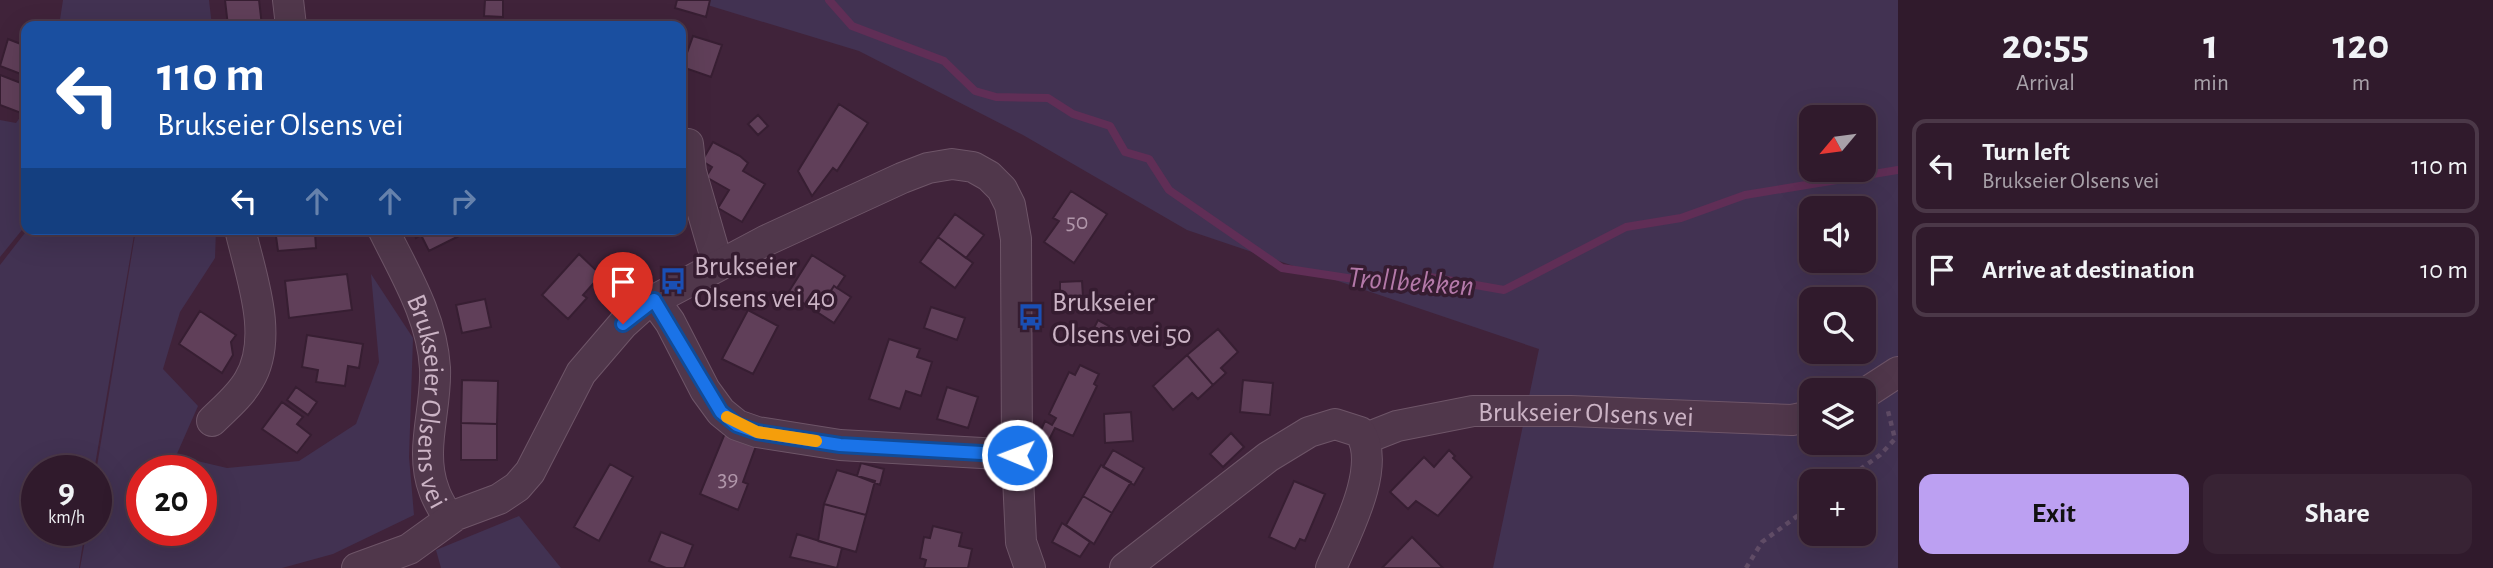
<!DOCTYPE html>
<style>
:root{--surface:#301a2c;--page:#382334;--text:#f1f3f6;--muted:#a8a1a9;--line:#4b3848;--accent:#bca0f2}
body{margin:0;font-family:"Alegreya Sans",sans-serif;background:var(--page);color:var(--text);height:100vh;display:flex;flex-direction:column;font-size:26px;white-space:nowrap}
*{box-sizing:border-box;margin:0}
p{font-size:23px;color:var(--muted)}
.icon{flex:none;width:38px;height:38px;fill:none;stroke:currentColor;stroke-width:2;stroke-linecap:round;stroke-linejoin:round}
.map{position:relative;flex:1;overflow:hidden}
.details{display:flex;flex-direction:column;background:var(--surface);width:595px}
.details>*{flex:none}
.top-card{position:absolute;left:21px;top:21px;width:665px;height:214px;border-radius:14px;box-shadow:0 7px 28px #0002,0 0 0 2px var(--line);background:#1a4fa0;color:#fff;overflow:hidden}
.needle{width:46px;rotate:241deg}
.buttons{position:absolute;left:1799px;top:105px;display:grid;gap:14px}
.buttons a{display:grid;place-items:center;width:77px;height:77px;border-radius:14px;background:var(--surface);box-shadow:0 7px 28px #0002,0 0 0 2px var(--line);font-size:35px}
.speed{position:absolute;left:21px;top:455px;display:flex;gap:14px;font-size:35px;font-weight:700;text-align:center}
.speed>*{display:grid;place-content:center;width:91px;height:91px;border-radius:50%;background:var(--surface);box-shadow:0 7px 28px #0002,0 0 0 2px var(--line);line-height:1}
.speed small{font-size:18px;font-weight:400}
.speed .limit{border:10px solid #d22;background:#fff;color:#111}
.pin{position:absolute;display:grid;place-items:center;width:60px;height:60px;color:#fff;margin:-72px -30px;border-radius:50% 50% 50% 0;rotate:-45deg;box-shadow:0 0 7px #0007}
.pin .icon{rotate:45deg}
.me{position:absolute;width:77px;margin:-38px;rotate:271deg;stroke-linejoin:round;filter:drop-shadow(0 0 5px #0008)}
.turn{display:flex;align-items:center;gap:24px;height:147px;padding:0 21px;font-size:32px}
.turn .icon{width:91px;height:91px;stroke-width:2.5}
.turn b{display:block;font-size:49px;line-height:60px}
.lanes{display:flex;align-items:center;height:66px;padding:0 21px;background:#0003;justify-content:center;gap:35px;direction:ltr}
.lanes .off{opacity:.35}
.eta{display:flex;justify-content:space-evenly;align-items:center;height:119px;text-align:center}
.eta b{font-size:42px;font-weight:600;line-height:49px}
.cta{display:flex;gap:14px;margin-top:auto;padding:14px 21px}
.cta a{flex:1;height:80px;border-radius:14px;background:var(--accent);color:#111;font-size:28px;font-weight:600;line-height:80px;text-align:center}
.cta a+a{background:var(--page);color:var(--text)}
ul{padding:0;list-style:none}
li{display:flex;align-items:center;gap:21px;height:94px;margin:0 14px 10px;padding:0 7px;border:4px solid var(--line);border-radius:14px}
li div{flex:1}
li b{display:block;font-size:26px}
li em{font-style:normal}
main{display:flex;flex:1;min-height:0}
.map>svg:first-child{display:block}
.green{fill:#423252;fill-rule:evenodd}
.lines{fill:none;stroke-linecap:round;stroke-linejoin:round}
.stream{stroke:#602e56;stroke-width:8}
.building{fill:#603f59;stroke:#371e32;stroke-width:2}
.minor-casing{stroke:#6e5568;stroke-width:32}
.path{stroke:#604c66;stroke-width:4.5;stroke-dasharray:5 5;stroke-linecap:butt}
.minor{stroke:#50374b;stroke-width:30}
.route-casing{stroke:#114b97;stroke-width:18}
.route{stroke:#1a73e8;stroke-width:12}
.slow{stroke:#f59e0b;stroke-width:12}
.labels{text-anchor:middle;stroke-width:7;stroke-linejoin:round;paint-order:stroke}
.number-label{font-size:24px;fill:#b096aa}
.poi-label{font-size:28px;fill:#cbb3c5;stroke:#351c30;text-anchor:start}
.street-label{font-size:28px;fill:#cbb3c5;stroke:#351c30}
.water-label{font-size:30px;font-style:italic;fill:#b479a9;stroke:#351c30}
</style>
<main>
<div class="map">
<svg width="1898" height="568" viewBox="0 0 1898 568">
<rect width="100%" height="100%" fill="#40233a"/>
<path class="green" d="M63,0H209L212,26H59Z
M691,0H1898V568H1493L1539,349L1187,230L1023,135L859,51ZM1811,117H1864V170H1811ZM1811,208H1864V261H1811ZM1811,299H1864V352H1811ZM1811,390H1864V443H1811ZM1811,481H1864V534H1811Z
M26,109V225L0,257V120L16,123Z
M28,229H135L94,471H37V530H85L79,568H0V265Z
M136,229H216L215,258L180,312L163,369L198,406L176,456L227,468L299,461L356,424L379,362L371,274L413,338L409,457L414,515L333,554L282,568H80L87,530H96V472ZM142,471H201V530H142Z
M519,516L561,568H441L436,550Z"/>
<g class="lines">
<path class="stream" d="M829,0L852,26L944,61L975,91L996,97L1048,98L1073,114L1110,126L1125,152L1149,159L1169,190L1282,268L1406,287L1430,277L1504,290L1626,227L1681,218L1745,195L1898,170"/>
</g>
<path class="building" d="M225,0H259L262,26H228Z
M485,0H503V17L484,16Z
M677,0H710L706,17L675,8Z
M693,36L722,45L711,77L682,67Z
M8,39L26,46V76L0,66Z
M0,75L26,85V100L21,113L0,105Z
M839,104L868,123L837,171L833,168L812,196L798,171Z
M758,115L768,126L758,135L748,124Z
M713,142L740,156L748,163L743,171L765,184L742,222L718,208L729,190L706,177L712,167L702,161Z
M1071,191L1107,214L1074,263L1044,242L1059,221L1053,218Z
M955,214L984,235L966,258L938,237Z
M275,229H325L326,233H315L316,248L278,251Z
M412,229H465L467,232L429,251L421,235L416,238Z
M938,237L973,263L955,288L920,262Z
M579,254L601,275L583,295L587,298L568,319L542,295Z
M812,255L845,276L837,288L834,286L817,312L788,293Z
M347,274L352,310L289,318L285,281Z
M1082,281L1083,297L1060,298V282Z
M834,286L851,297L834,323L817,312Z
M485,299L491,327L462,333L456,305Z
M931,307L965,318L957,340L924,328Z
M748,310L778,326L753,374L722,359Z
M200,311L236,335L231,342L233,355L222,373L179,344Z
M1098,320L1109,326L1099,346L1088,340Z
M1218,329L1238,352L1221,368L1226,373L1213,385L1187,355Z
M307,335L363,344L359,368L348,366L345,386L316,382L318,370L302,367Z
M889,339L920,349L917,357L932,362L921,396L906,391L900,409L869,399Z
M1187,355L1213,385L1198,399L1192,393L1173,410L1153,386Z
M1080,365L1099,374L1094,384L1097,386L1073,436L1055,428L1047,444L1037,439L1045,421L1052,425L1056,418L1049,414L1069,372L1075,375Z
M462,380L498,381L497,424L461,423Z
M1243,380L1273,383L1270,415L1240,412Z
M296,387L317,402L308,415L287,400Z
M947,387L978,397L968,428L937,419Z
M282,402L303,417L297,424L311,435L297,453L262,429Z
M1131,412L1133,441L1105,443L1104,414Z
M461,423L497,424V460H461Z
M725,433L756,446L743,482L748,484L738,510L700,494Z
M1231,433L1244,447L1223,467L1210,454Z
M1113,450L1144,468L1134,485L1103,467Z
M1449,450L1455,456L1453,458L1472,477L1438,516L1416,501L1408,509L1390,492L1424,457L1434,467Z
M861,463L884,469L880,485L857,476Z
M610,464L633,477L599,541L574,527Z
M1101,465L1131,482L1112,513L1083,496Z
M837,470L875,481L866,515L824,504Z
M1294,481L1325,494L1305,541L1300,539L1295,549L1269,537Z
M1083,496L1112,513L1094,544L1066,525Z
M824,504L866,515L856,552L818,541Z
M1062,523L1090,542L1080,557L1052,542Z
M933,526L962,533L959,546L972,549L968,568H924L926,560L920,558L924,537L930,538Z
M661,532L693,545L684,568H666L649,561Z
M797,534L842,548L837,568L790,557Z
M1412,537L1443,568H1382Z"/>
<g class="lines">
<defs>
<g id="minor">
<path d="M288,0L291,26"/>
<path d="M688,144L691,172L718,265"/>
<path id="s1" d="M383,229C405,274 432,317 435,368C437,408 419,451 434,490C437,500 444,510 449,519"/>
<path d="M654,300L670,322L705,390L721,412L737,425L757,432L840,445L1017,455"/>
<path d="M1864,394L1898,372"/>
<path d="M212,421C225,408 240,396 249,380C275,337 250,273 240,229"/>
<path id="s2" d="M1364,439L1397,426L1473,411H1571L1792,420L1811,416"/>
<path d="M357,568L409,549L456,515L499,499L517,487L530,472L581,373L623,324L643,306L765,241L902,178L928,168L952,164L973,167L989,176L1002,189L1010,205L1016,239L1017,455L1021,542L1030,568"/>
<path d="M1125,568L1268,457L1309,432L1335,424L1360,432C1382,467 1346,533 1331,568"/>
</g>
</defs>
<use href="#minor" class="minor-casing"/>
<path class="path" d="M1844,481L1880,455L1895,439L1888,411
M1746,568L1762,542L1811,506"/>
<use href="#minor" class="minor"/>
</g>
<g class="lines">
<defs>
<path id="route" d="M623,324L654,300L721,412L737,425L757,432L840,445L1017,455"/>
</defs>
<use href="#route" class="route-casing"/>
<use href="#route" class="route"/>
<path class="slow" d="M727,417L757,432L816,441"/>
</g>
<defs>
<symbol id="bus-bare" viewBox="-9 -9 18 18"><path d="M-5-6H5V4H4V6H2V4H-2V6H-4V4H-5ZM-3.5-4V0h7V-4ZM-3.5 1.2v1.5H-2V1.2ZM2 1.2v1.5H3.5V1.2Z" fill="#1a4fb4" stroke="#351c30" stroke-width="2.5" paint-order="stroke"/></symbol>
</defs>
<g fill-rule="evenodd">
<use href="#bus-bare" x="654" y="262" width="38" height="38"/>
<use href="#bus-bare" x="1012" y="298" width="38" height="38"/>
</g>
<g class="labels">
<g class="number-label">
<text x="1077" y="229">50</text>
<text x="728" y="486">39</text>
</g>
<g class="poi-label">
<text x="694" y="275">Brukseier<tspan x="694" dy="32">Olsens vei 40</tspan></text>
<text x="1052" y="311">Brukseier<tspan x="1052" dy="32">Olsens vei 50</tspan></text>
</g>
<g class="street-label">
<text dy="10" stroke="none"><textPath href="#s1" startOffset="182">Brukseier Olsens vei</textPath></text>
<text dy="10" stroke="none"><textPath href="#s2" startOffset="226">Brukseier Olsens vei</textPath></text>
</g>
<g class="water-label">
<text transform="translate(1411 281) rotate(4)" y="10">Trollbekken</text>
</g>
</g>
</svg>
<div class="buttons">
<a><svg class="needle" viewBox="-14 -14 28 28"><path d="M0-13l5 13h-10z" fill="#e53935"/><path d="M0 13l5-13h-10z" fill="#a8a1a9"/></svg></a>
<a><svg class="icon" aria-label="sound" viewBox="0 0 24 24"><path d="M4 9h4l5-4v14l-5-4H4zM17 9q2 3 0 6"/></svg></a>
<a><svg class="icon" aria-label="search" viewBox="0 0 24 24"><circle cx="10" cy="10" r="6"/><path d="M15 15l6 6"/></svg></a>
<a><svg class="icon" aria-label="layers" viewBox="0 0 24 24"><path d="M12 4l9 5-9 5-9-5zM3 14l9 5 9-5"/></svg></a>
<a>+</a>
</div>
<div class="speed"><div>9<small>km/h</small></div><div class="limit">20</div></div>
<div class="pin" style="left:623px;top:324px;background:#d93025"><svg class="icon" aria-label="arrive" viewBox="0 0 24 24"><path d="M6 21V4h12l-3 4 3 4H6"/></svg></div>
<svg class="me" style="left:1017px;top:455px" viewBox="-20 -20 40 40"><circle r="17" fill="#1a73e8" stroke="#fff" stroke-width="3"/><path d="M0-11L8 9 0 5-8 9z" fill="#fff"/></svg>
<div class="top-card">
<div class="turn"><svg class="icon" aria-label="left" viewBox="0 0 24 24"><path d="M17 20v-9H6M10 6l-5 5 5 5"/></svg><div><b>110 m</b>Brukseier Olsens vei</div></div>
<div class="lanes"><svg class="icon" aria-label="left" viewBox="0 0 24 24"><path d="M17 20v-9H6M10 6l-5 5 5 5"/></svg><svg class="icon off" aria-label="ahead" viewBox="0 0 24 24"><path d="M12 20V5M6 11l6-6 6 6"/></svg><svg class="icon off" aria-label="ahead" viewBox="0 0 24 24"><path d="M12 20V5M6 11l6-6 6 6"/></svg><svg class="icon off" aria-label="right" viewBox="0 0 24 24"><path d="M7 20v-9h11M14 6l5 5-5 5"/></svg></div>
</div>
</div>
<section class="details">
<div class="eta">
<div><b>20:55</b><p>Arrival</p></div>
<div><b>1</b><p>min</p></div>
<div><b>120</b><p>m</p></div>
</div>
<ul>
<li><svg class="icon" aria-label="left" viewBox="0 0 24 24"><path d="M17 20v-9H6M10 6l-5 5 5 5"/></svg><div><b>Turn left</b><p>Brukseier Olsens vei</p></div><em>110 m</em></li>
<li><svg class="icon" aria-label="arrive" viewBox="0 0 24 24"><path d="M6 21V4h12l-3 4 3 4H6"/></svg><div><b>Arrive at destination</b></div><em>10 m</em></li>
</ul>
<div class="cta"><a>Exit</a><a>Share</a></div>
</section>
</main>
